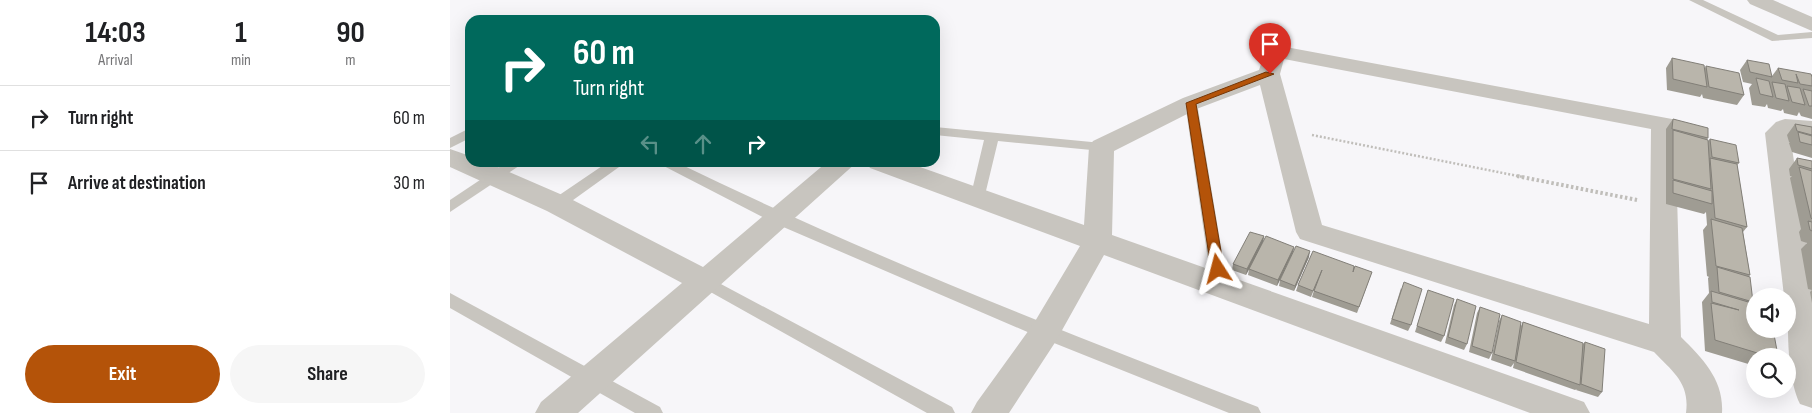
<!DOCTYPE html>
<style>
:root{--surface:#fff;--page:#f6f6f6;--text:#202124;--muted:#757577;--line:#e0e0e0;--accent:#b45309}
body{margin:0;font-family:"Sofia Sans Condensed",sans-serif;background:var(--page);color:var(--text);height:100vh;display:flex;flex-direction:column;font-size:19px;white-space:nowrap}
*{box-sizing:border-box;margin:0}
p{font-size:16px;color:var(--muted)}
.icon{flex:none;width:28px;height:28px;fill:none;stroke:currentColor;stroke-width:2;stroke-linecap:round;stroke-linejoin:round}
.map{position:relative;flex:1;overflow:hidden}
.side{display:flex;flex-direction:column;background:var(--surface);width:450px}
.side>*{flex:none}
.hud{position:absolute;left:15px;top:15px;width:475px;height:152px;border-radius:15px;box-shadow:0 5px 20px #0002;background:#00695c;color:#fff;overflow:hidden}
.controls{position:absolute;left:1296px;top:288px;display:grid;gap:10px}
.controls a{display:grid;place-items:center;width:50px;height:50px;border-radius:50%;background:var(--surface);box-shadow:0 5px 20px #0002;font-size:25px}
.pin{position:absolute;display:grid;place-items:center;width:42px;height:42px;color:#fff;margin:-51px -21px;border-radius:50% 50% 50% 0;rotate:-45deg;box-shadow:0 0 5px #0007}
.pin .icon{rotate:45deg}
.me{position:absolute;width:55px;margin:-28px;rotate:351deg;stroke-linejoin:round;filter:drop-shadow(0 0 4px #0008)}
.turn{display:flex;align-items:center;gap:18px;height:105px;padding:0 25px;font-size:22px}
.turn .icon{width:65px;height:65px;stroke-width:2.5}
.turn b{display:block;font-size:35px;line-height:42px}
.lanes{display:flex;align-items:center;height:48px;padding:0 25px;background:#0003;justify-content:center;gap:25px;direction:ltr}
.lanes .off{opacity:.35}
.eta{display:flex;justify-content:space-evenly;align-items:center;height:85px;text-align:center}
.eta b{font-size:30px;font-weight:700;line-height:35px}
.button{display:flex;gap:10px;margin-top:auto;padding:10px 25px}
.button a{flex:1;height:58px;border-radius:30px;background:var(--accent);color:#fff;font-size:20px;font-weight:700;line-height:58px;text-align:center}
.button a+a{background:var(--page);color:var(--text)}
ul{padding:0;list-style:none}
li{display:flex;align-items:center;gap:15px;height:65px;padding:0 25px;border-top:1px solid var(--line)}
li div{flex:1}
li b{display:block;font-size:19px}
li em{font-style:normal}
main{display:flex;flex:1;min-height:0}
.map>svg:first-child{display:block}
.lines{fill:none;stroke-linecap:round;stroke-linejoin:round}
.path-far1{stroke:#c0beba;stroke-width:2.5;stroke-dasharray:2 2;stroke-linecap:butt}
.path{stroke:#c0beba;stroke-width:4;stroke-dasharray:2.5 2.5;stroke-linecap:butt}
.lane{fill:#c8c5bf;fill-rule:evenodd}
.street{fill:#c8c5bf;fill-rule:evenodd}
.wall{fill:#9f9c93}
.shaded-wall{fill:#827f78}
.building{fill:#b9b5ab;stroke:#827f78}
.route{fill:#b45309;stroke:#753606}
</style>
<main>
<section class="side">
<div class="eta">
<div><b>14:03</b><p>Arrival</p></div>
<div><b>1</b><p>min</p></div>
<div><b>90</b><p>m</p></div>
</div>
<ul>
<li><svg class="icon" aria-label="right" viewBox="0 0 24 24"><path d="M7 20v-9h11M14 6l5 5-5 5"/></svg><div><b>Turn right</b></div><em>60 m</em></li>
<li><svg class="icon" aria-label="arrive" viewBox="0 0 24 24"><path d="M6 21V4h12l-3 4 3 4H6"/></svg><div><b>Arrive at destination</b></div><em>30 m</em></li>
</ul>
<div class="button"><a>Exit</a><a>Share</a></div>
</section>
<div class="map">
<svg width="1362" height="413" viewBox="0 0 1362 413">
<rect width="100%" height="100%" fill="#f7f6f9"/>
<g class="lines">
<path class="path-far1" d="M862,135L1073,177"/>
<path class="path" d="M1067,176L1187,200"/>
<path class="lane" d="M1239,0H1253L1328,35L1362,32V38L1322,41Z
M741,99L747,103L778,288L776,293L770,294L764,293L762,288L735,103Z
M485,127L652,143L659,147L652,151L548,141L534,199L527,204L520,199L534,140L485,135Z
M20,128V138L0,148V138Z
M57,162H75L0,212V200Z
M158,162H176L112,208H102L100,204L102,200Z
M206,162H226C415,254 611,331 808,407L811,413H779L589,337L324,223Z
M254,275L502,407L505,413H477L248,285L246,281L248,277Z
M0,293L210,407L213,413H185L0,308Z"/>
<path class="street" d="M1297,0H1323L1362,17V31L1300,4Z
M825,45L1222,119L1225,124L1231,337C1253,359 1274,380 1272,413H1236C1240,383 1223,372 1204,352L850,239L846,232L810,85L749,108L664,151L662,235L1134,402L1140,413H1080L654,255L606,341L559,413H521L527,402L584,323L630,246L420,168L416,162H456L634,225L639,147L643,141L733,98L809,70L817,46ZM834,59L1201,129L1199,324L872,225L830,74Z
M1335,119L1362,121V137L1340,135L1362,280V408L1350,404C1336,375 1338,328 1338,296H1334L1315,133L1326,122Z
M0,149L20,156V162H36L117,197L253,267L377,162H407L128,413H85L91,402L232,283L97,211L0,167Z"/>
</g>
<path class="wall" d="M1222,58L1255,68L1256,66L1294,95L1287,105L1253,98L1252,94L1250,97L1217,90L1216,68Z
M1297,60L1322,76L1328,68L1362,76V119L1351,116L1349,112L1347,116L1334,113L1333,109L1331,111L1318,108L1317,104L1315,107L1302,105L1299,88L1302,84L1293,82L1290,70Z
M1223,119L1258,138L1257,139L1258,141L1260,139L1289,163L1287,165L1297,227L1293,232L1300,275L1299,276L1303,302L1302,303L1328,356H1305V366L1255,351L1252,302L1259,293L1258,278L1259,277L1257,276L1253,230L1257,225L1256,212L1254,214L1216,204V129Z
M1345,124L1362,127V158L1342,152L1339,143L1340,142H1339L1337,135Z
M1347,158L1362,161V303L1360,292L1362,290L1358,289L1351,249L1357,243L1351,241L1349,232L1351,229L1340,178L1342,176H1340L1339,169Z
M814,236L813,242L796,275L782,270L783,264Z
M844,247L843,252L827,286L798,275L799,269Z
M859,257L844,291L829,286L830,280Z
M903,272H922L907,313L862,297L865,287L861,297L846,291L848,285Z
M951,288L961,325L958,331L940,324Z
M978,290L994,336L991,342L965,332Z
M1007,299L1017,344L1014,350L995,343L1004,305Z
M1030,307L1042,353L1039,359L1019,352L1027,313Z
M1052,315L1071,326L1073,322L1133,344L1135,342L1152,392L1148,397L1126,390L1127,389L1125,390L1063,368L1064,363L1061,367L1041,360L1049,321Z"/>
<path class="shaded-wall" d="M814,236L813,242L796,275L797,269Z
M844,247L843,252L827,286L828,280Z
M860,251L859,257L844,291L845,286Z"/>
<path class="building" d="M1222,58L1254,65L1257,87L1223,79Z
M1297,60L1319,64L1322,77L1300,72Z
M1256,66L1289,73L1294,95L1259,87Z
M1328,68L1361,74L1362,77V86L1350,84L1346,74L1348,83L1332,80Z
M1306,78L1319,81L1323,97L1310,94Z
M1322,82L1335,84L1339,101L1326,98Z
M1337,86L1350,88L1355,105L1342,102Z
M1353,89L1362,91V106H1359Z
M1223,119L1258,128V138L1222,129Z
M1345,124L1362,127V135L1347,131Z
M1223,130L1258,140L1261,189L1223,179Z
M1348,132L1362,136V145L1350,142Z
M1260,139L1286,145L1289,163L1262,157Z
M1260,158L1287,164L1297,227L1265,218Z
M1347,158L1362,161V169L1348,165Z
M1349,167L1362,171V219L1361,218Z
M1223,180L1262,191V204L1223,193Z
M1261,219L1292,228L1300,275L1266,266Z
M1358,221L1362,222V231L1360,230Z
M800,232L814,236L797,269L783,264Z
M816,236L844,247L828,280L799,269Z
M846,246L860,251L845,286L830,280Z
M863,251L904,266L903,272L905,266L922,272L909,307L864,291L872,270L863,291L848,285Z
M1267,267L1300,277L1303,302L1269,292Z
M954,282L972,289L961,325L942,319Z
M978,290L1004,299L994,336L967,326Z
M1261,291L1305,304V329H1323L1328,356H1317L1265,340L1261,303L1289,310L1262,302Z
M1007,299L1026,306L1017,344L998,337Z
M1030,307L1050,314L1042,353L1022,346Z
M1052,315L1071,322L1065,361L1044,354Z
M1073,322L1133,343L1130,385L1066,362Z
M1135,342L1155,349L1152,392L1131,384Z"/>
<path class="route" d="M816,72L824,74L746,104L774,269L768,274L761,269L736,103Z"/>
</svg>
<div class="controls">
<a><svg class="icon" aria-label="sound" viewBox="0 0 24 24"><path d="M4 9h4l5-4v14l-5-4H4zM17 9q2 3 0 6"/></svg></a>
<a><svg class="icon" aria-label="search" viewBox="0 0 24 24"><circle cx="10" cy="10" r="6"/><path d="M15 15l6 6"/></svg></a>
</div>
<div class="pin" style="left:820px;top:74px;background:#d93025"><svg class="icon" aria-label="arrive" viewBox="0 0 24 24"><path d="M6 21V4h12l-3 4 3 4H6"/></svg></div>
<svg class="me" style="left:768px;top:269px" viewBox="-20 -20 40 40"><path d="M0-17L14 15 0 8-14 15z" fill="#b45309" stroke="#fff" stroke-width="4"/></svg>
<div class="hud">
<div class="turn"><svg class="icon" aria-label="right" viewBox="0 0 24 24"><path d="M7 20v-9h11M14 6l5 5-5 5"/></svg><div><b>60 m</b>Turn right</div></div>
<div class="lanes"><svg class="icon off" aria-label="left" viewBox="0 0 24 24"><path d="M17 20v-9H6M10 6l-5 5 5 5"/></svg><svg class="icon off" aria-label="ahead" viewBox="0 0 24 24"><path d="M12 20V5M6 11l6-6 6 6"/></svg><svg class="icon" aria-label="right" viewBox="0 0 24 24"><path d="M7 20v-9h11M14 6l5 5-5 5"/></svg></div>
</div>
</div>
</main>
